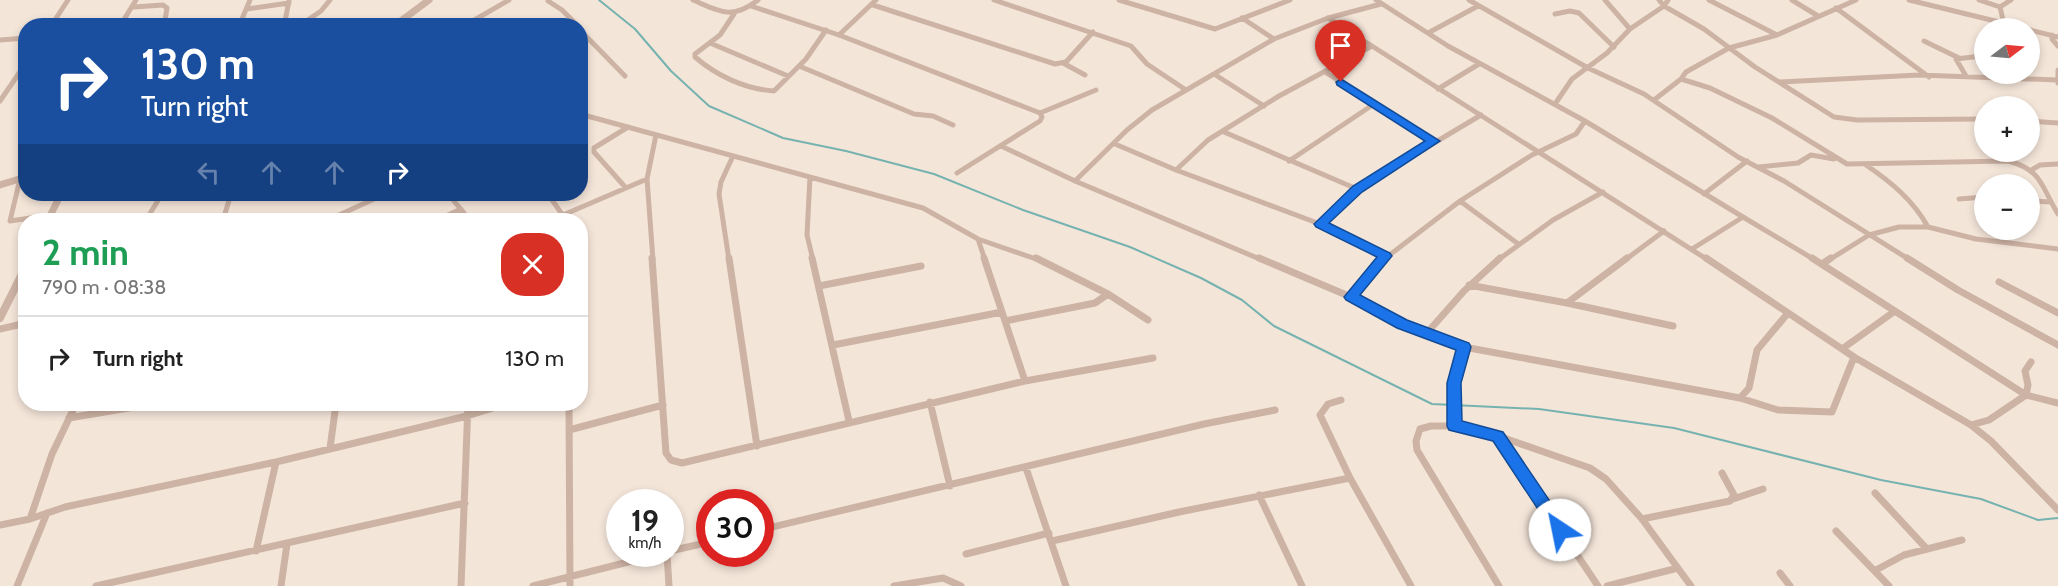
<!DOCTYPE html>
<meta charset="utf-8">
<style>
:root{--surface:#fff;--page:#f2f2f2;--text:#222;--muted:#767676;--line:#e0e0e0}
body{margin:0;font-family:Cabin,sans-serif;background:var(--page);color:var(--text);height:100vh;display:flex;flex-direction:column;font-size:22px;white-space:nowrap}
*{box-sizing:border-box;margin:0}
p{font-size:20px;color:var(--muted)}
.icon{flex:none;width:33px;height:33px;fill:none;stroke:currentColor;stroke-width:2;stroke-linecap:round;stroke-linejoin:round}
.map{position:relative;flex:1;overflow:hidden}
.details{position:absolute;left:18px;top:213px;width:570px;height:198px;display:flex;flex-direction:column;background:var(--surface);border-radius:24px;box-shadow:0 3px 9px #0003}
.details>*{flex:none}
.top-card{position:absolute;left:18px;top:18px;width:570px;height:183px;border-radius:24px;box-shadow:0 3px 9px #0003;background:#1a4fa0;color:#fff;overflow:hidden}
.needle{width:39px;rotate:74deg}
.fabs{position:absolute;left:1974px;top:18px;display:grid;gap:12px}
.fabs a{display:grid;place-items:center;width:66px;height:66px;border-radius:50%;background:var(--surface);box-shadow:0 3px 9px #0003;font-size:30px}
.speed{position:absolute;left:606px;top:489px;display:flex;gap:12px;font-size:30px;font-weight:700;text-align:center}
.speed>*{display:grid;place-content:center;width:78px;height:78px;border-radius:50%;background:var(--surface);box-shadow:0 3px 9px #0003;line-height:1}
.speed small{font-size:15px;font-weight:400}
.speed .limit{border:9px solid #d22;background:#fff;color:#111}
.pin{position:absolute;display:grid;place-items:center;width:51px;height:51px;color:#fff;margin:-62px -26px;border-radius:50% 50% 50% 0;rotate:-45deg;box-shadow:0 0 6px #0007}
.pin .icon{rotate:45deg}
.me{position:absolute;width:66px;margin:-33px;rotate:326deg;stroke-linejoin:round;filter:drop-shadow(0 0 4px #0008)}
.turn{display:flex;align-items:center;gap:21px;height:126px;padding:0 24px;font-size:27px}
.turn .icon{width:78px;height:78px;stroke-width:2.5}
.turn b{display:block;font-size:42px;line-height:51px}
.lanes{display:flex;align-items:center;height:57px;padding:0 24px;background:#0003;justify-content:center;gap:30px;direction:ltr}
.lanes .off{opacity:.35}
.round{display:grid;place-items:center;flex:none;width:63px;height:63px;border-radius:24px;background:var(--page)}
.overview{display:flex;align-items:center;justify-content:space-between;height:102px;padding:0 24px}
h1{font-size:36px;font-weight:700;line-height:45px;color:#1e9e55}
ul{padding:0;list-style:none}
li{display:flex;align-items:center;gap:18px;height:84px;padding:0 24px;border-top:2px solid var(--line)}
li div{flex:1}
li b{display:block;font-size:22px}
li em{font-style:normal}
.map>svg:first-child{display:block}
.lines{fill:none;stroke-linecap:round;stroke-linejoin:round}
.stream{stroke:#76b3b0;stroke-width:2}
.minor-far1{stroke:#cdb3a4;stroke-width:5}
.minor{stroke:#cdb3a4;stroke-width:7}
.tertiary-far1{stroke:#cdb3a4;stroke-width:7}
.tertiary{stroke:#cdb3a4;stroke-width:8}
.route{fill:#1a73e8;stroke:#114b97;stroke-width:1.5}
</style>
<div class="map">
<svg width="2058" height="586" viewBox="0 0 2058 586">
<rect width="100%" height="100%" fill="#f4e5d9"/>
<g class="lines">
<path class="stream" d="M599,0L635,29L671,71L709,106L783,138L846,151L934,174L1023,210L1130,247L1201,278L1242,300L1274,326L1432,404L1539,409L1674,428L1881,480L1981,499L2038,520L2058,518"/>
<path class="minor-far1" d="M693,0C721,12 732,20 758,0
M994,0L1131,46L1147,64L1186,90
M1119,0L1215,29L1290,0
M1376,0L1448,46L1585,121L1743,217L1692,249
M1469,0L1588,68L1644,94L1738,157L1784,181L1910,260
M1605,0L1630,29
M1659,0L1664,6L1704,29L1755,67L1834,117L1857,120L1984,119
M1709,0L1777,35
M1792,0L1818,16
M1909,0L2024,28
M1979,0L2000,7
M548,1L562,10L578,26
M873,5L1055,64L1066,62L1093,32
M751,6L839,35L1040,113L1042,117L1040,121L957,173
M134,7L163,5L167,8L164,26
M1836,8L1929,77
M247,9L289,3
M734,14L720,35L695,54V57C717,76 745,89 774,91L806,59L826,30
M1555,14L1570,11L1579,13L1614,47
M1242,18L1274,39
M1328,18L1708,260
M2004,24L2000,7L2011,0
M51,26L68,0
M120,26L136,0
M239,26L250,0
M284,26L289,1
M299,26L321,11L330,0
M464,26L509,0
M580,30L625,76
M2030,30L2058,37
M1428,33L1478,6
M839,35L876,0
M2052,35V39L2058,46
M0,40L26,38
M1924,41L1959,58
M710,43L788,76
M1063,63L1085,75
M799,66L914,114L933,116L953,125
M2058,70V83
M1325,72L1434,141
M1214,74L1264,106
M1966,76L1956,59L1981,56L1984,42
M1681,79L1710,88L1772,118L1847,164L2008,161C2043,170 2041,187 2058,214
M1780,82L1919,75L2057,80
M1438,89L1479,64
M1654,100L1681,79L1686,72L1729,48L1777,35L1856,0
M0,101L26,63
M1555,104L1572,79L1607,53L1630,29L1664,6L1668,0
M1040,113L1096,90
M580,114L923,208L978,239L1039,260
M2030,121L2058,123
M1224,132L1357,189
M1115,144L1176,170L1320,224L1386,256
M1001,146L1075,181L1262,260
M1289,161L1374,104
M1866,165C1891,182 1913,200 1928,227
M1759,167L1798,163L1811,155L1834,159
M2033,169L2040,165L2058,164
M1176,170L1208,140L1279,96L1372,46
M810,177L807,235L813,260
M20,179L10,221L51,215
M1075,181L1127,130L1152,110L1274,39L1328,18L1381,4
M626,188L594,152V148L628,127
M448,194L470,220
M548,194L566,220
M1704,194L1747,161
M230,195L241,194
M1959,199L1984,197
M1460,201L1517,243
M2030,201L2051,202
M563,215L647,179
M1743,217L1815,260
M146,220L162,194
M223,220L231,194
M328,220L385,194
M437,220L461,209
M1320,224L1357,189L1481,115
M978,239L985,260
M653,260L647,179L656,135
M729,260L719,194L721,182L733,156
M1383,260L1460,201L1532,155L1576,134L1585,121
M1498,260L1553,220L1603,192
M1625,260L1664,231
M1829,260L1869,235L1899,227H1928L1976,239L2058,249"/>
<path class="minor" d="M652,258L666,453L671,460L682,463L1025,381L1153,358
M729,258L757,446
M812,258L849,421
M984,258L1025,381
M1036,258L1108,294L1148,320
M1259,258L1351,297L1402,324L1464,347L1740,398L1778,410L1832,412L1854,357
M1706,258L1854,357L1971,425L1991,441L2058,510
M1812,258L2026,395L2058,403
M1907,258L1958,290L2058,345
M1822,264L1831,258
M1999,282L2058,313
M1469,285L1567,303L1627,258
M819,286L921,266
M1351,297L1384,258
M1567,303L1673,326
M1005,321L1095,303L1108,294
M0,329L26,323
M1426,334L1464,291L1500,258
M833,345L1002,312
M1464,347L1454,383V426L1498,436L1590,468L1606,479L1642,519L1691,586
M1842,349L1895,311
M1740,398L1749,388L1757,350L1788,313
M1341,400L1328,404L1320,415L1350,478L1411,586
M930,402L950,486
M569,404L570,586
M69,418L152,404
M1971,425L1989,420L2026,395L2028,385L2025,371L2031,362
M1454,426H1431L1420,429L1416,441L1417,450L1499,586
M569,430L663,405
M1498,437L1598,586
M330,448L336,404
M1026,468L1066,586
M1875,493L1926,548
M1259,495L1302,586
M1733,499L1763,489
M30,519L52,454L76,404
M1642,519L1730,501L1734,495L1722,473
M0,525L30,519L65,507L276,462L467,416L506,404
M760,530L1204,424L1275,410
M1836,531L1889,586
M1052,541L1179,512L1350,478
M256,551L276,462
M670,551L710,542
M667,554L669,586
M966,554L1049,533
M1876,570L1904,555L1962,540
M1780,573L1790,586
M17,586L47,513
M96,586L465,503
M281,586L287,544
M461,586L468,404
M533,586L660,554
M894,586L943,578L961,586
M1607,586L1678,568"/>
<path class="tertiary-far1" d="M394,26L429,0
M0,185L26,177
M48,220L61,194"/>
<path class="tertiary" d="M0,318L26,266"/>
</g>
<path class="route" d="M1341,79L1440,141L1362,192L1329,223L1390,253L1392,256L1360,295L1407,320L1469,343L1471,347L1461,383L1462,421L1503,432L1566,525L1569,530L1566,535L1560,537L1555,535L1493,441L1449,430L1447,426V383L1456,350L1397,328L1346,300L1344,297L1377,257L1316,227L1314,224L1353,186L1425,141L1337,85L1336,82Z"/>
</svg>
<div class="fabs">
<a><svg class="needle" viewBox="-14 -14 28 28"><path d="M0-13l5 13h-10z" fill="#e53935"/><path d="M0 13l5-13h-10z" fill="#767676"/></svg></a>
<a>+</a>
<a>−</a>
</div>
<div class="speed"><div>19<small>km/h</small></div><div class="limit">30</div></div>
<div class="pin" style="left:1341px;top:82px;background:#d93025"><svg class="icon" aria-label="arrive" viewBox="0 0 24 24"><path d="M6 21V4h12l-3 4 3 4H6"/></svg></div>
<svg class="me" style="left:1560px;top:530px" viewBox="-20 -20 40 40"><circle r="19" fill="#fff"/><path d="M0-13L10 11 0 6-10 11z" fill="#1a73e8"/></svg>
<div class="top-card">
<div class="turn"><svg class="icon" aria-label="right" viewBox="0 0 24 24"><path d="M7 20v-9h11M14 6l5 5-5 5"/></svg><div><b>130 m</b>Turn right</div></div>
<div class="lanes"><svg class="icon off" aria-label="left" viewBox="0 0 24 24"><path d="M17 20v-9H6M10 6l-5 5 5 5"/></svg><svg class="icon off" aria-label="ahead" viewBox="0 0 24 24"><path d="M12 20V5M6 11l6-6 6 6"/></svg><svg class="icon off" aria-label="ahead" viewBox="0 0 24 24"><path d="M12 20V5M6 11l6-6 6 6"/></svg><svg class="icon" aria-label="right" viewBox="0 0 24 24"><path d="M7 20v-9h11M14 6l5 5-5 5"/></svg></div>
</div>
<section class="details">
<div class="overview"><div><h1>2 min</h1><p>790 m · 08:38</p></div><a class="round" style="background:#d93025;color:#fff"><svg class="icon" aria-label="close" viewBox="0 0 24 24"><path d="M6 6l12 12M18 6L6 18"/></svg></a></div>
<ul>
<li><svg class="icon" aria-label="right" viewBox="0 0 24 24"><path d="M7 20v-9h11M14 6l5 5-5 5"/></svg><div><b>Turn right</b></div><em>130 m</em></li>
</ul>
</section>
</div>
